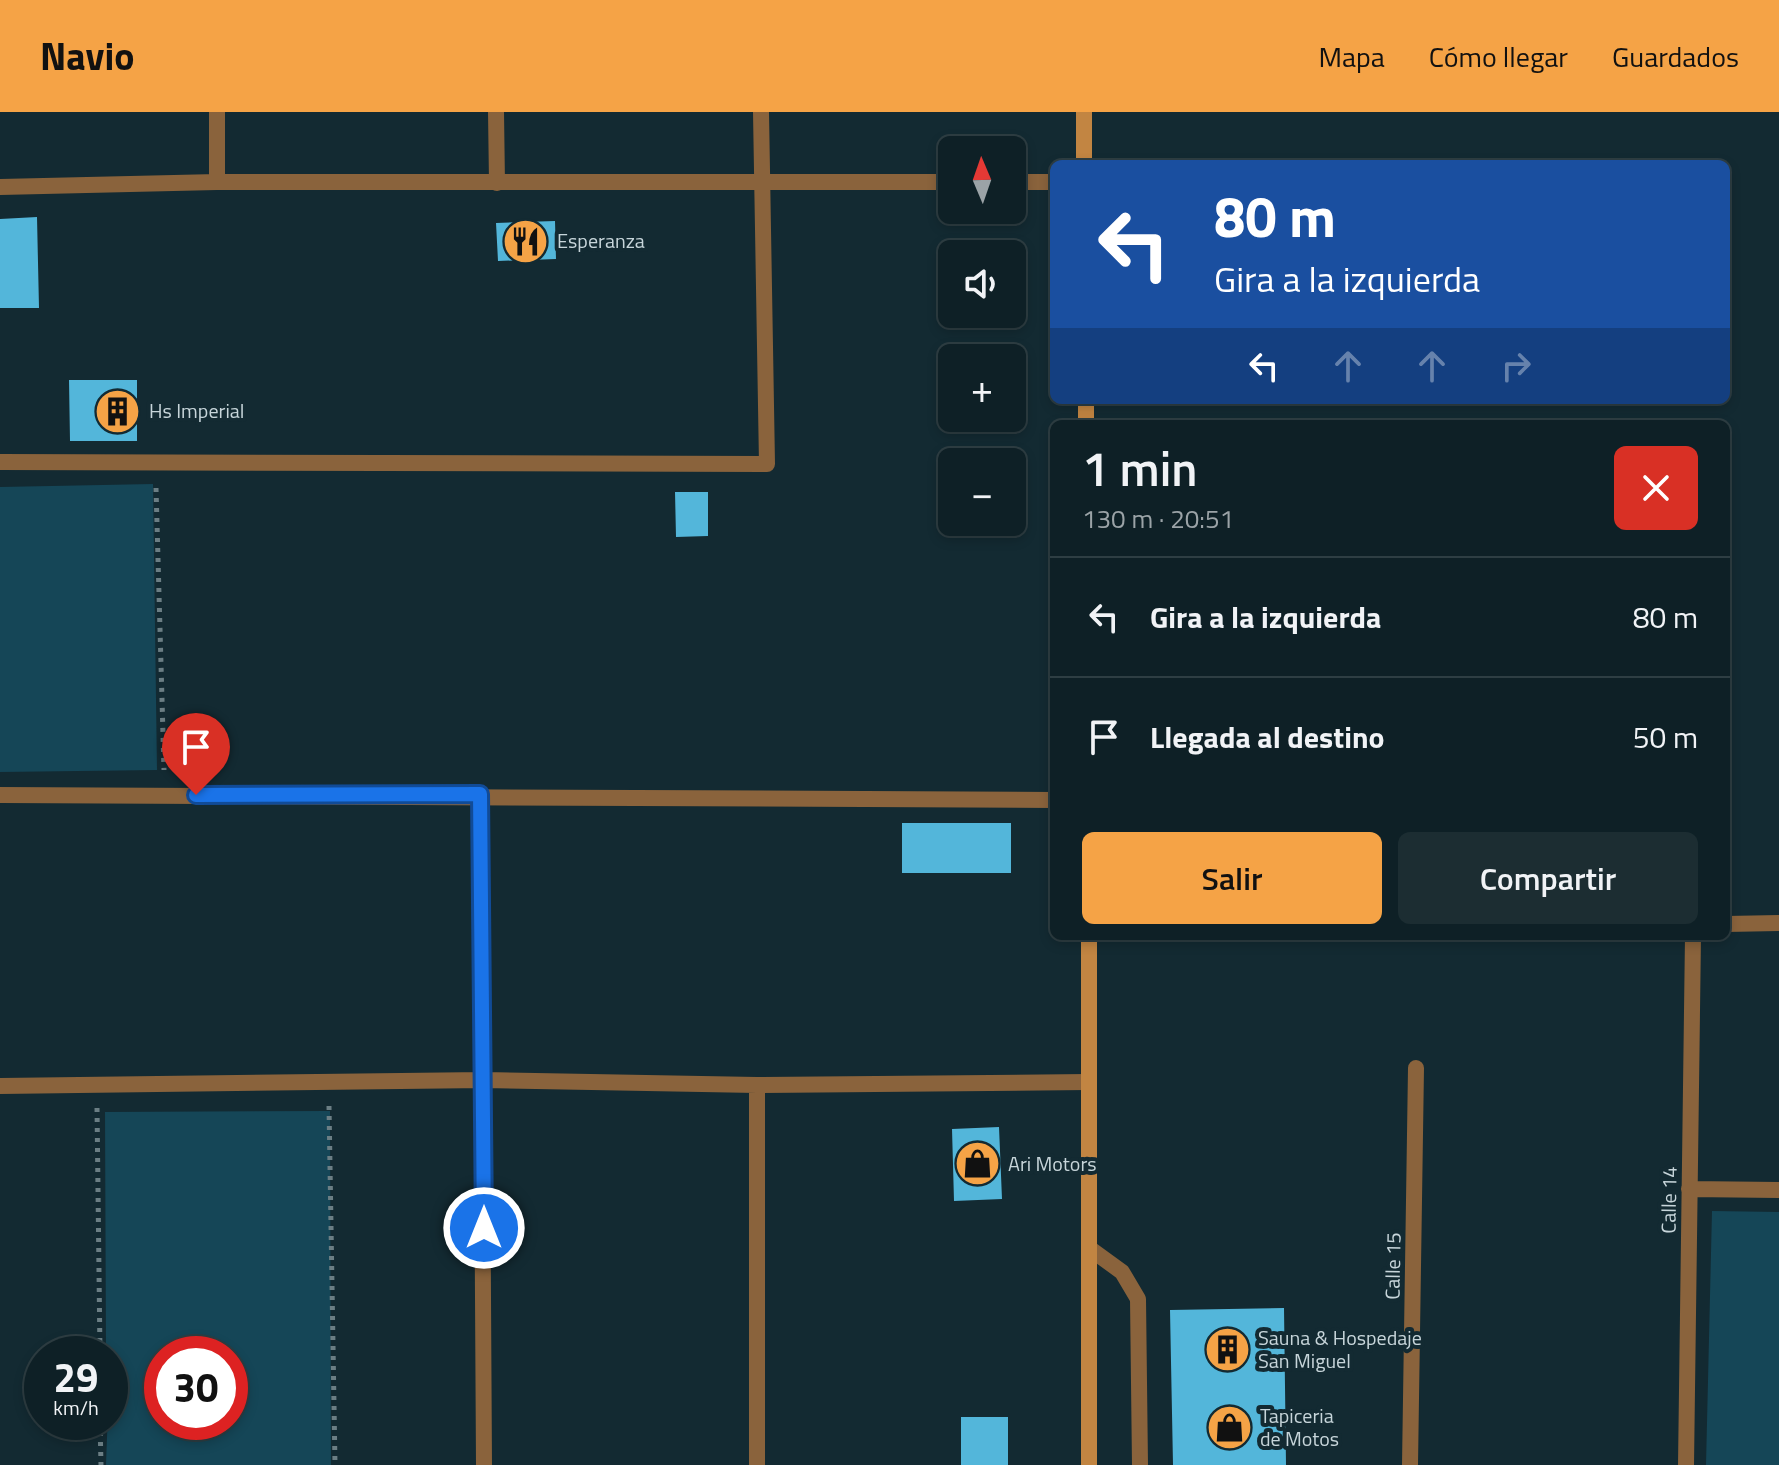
<!DOCTYPE html>
<html lang="es">
<meta charset="utf-8">
<style>
:root{--surface:#0e2026;--page:#1c2d32;--text:#f1f3f6;--muted:#9ba3a7;--line:#2e3e43;--accent:#f5a346}
body{margin:0;font-family:"Titillium Web",sans-serif;background:var(--page);color:var(--text);height:100vh;display:flex;flex-direction:column;font-size:30px;white-space:nowrap}
*{box-sizing:border-box;margin:0}
p{font-size:26px;color:var(--muted)}
.icon{flex:none;width:44px;height:44px;fill:none;stroke:currentColor;stroke-width:2;stroke-linecap:round;stroke-linejoin:round}
.map{position:relative;flex:1;overflow:hidden}
.details{position:absolute;left:1050px;top:308px;width:680px;height:520px;display:flex;flex-direction:column;background:var(--surface);border-radius:12px;box-shadow:0 4px 12px #0003,0 0 0 2px var(--line)}
.details>*{flex:none}
.hud{position:absolute;left:1050px;top:48px;width:680px;height:244px;border-radius:12px;box-shadow:0 4px 12px #0003,0 0 0 2px var(--line);background:#1a4fa0;color:#fff;overflow:hidden}
.needle{width:52px;rotate:358deg}
.buttons{position:absolute;left:938px;top:24px;display:grid;gap:16px}
.buttons a{display:grid;place-items:center;width:88px;height:88px;border-radius:12px;background:var(--surface);box-shadow:0 4px 12px #0003,0 0 0 2px var(--line);font-size:40px}
.speed{position:absolute;left:24px;top:1224px;display:flex;gap:16px;font-size:40px;font-weight:700;text-align:center}
.speed>*{display:grid;place-content:center;width:104px;height:104px;border-radius:50%;background:var(--surface);box-shadow:0 4px 12px #0003,0 0 0 2px var(--line);line-height:1}
.speed small{font-size:20px;font-weight:400}
.speed .limit{border:12px solid #d22;background:#fff;color:#111}
.pin{position:absolute;display:grid;place-items:center;width:68px;height:68px;color:#fff;margin:-82px -34px;border-radius:50% 50% 50% 0;rotate:-45deg;box-shadow:0 0 8px #0007}
.pin .icon{rotate:45deg}
.me{position:absolute;width:88px;margin:-44px;rotate:0deg;stroke-linejoin:round;filter:drop-shadow(0 0 6px #0008)}
.turn{display:flex;align-items:center;gap:28px;height:168px;padding:0 32px;font-size:36px}
.turn .icon{width:104px;height:104px;stroke-width:2.5}
.turn b{display:block;font-size:56px;line-height:68px}
.lanes{display:flex;align-items:center;height:76px;padding:0 32px;background:#0003;justify-content:center;gap:40px;direction:ltr}
.lanes .off{opacity:.35}
.round{display:grid;place-items:center;flex:none;width:84px;height:84px;border-radius:12px;background:var(--page)}
.overview{display:flex;align-items:center;justify-content:space-between;height:136px;padding:0 32px}
h1{font-size:48px;font-weight:600;line-height:60px}
.primary-button{display:flex;gap:16px;margin-top:auto;padding:16px 32px}
.primary-button a{flex:1;height:92px;border-radius:12px;background:var(--accent);color:#111;font-size:32px;font-weight:600;line-height:92px;text-align:center}
.primary-button a+a{background:var(--page);color:var(--text)}
ul{padding:0;list-style:none}
li{display:flex;align-items:center;gap:24px;height:120px;padding:0 32px;border-top:2px solid var(--line)}
li div{flex:1}
li b{display:block;font-size:30px}
li em{font-style:normal}
header{display:flex;align-items:center;gap:48px;box-sizing:border-box;height:112px;padding:0 40px;background:var(--accent);color:#111}
header strong{font-size:38px}
nav{display:flex;gap:44px;margin-inline-start:auto;font-size:28px}
.map>svg:first-child{display:block}
.green{fill:#154657;fill-rule:evenodd}
.building{fill:#53b6da}
.lines{fill:none;stroke-linecap:round;stroke-linejoin:round}
.path{stroke:#6b7e84;stroke-width:5;stroke-dasharray:4 6;stroke-linecap:butt}
.street{stroke:#8a633c;stroke-width:16}
.secondary{stroke:#c28542;stroke-width:16}
.route-casing{stroke:#114b97;stroke-width:20}
.route{stroke:#1a73e8;stroke-width:14}
.labels{text-anchor:middle;stroke-width:8;stroke-linejoin:round;paint-order:stroke}
.poi-label{font-size:20px;fill:#c7d5da;stroke:#132a32;text-anchor:start}
.street-label{font-size:20px;fill:#c7d5da;stroke:#132a32}
</style>
<header>
<strong>Navio</strong>
<nav><a>Mapa</a><a>Cómo llegar</a><a>Guardados</a></nav>
</header>
<div class="map">
<svg width="1779" height="1353" viewBox="0 0 1779 1353">
<rect width="100%" height="100%" fill="#132a32"/>
<path class="green" d="M153,372L157,658L0,660V375Z
M330,999L331,1353H106L110,1242H106L105,1000ZM162,1242H230V1310H162Z
M1712,1099L1779,1100V1353H1706Z"/>
<path class="building" d="M37,105L39,196H0V107Z
M555,109L556,147L498,149L496,111Z
M69,268H137V329H70Z
M675,380H708V424L676,425Z
M902,711H1011V761H902Z
M999,1015L1002,1087L954,1089L952,1017Z
M1284,1196L1286,1353H1173L1170,1198Z
M961,1305H1008V1353H961Z"/>
<g class="lines">
<path class="path" d="M156,376L164,658
M329,994L335,1353
M97,996L100,1242
M100,1310L101,1353"/>
<path class="street" d="M217,0V70
M496,0L497,71
M1012,70H1054
M0,75L217,70H952
M0,350L767,352L761,0
M480,682L484,1353
M0,683L1054,688
M1726,812L1779,811
M0,974L484,968L757,973L1088,970
M1689,1077L1779,1078
M1089,1136L1122,1160L1138,1187L1140,1353
M757,1353V973
M1410,1353L1416,956
M1686,1353L1693,824"/>
<path class="secondary" d="M1084,0V52
M1086,288V312
M1089,824V1353"/>
</g>
<g class="lines">
<defs>
<path id="route" d="M196,683L480,682L484,1116"/>
</defs>
<use href="#route" class="route-casing"/>
<use href="#route" class="route"/>
</g>
<defs>
<symbol id="restaurant-disc" viewBox="-11 -11 22 22"><circle r="9.5" fill="#f5a346" stroke="#132a32"/><path d="M-5-6h1v4h1v-4h1v4h1v-4h1v5L-1.5 .5V6h-2V.5L-5-1ZM5-6V6H3V1.5H1.5Q1.5-4 5-6Z" fill="#111"/></symbol>
<symbol id="building-disc" viewBox="-11 -11 22 22"><circle r="9.5" fill="#f5a346" stroke="#132a32"/><path d="M-4-6H4V6H1V3H-1V6H-4ZM-2.5-4.3h1.7v1.8h-1.7ZM.8-4.3h1.7v1.8H.8ZM-2.5-1h1.7V.8h-1.7ZM.8-1h1.7V.8H.8Z" fill="#111"/></symbol>
<symbol id="shop-disc" viewBox="-11 -11 22 22"><circle r="9.5" fill="#f5a346" stroke="#132a32"/><path d="M-5-2.5h2.3a2.7 3.5 0 0 1 5.4 0H5L5.5 6h-11ZM-1.5-2.5h3a1.5 2.3 0 0 0-3 0Z" fill="#111"/></symbol>
</defs>
<g fill-rule="evenodd">
<use href="#restaurant-disc" x="500" y="104" width="51" height="51"/>
<use href="#building-disc" x="92" y="274" width="51" height="51"/>
<use href="#shop-disc" x="952" y="1026" width="51" height="51"/>
<use href="#building-disc" x="1202" y="1212" width="51" height="51"/>
<use href="#shop-disc" x="1204" y="1290" width="51" height="51"/>
</g>
<g class="labels">
<g class="poi-label">
<text x="557" y="136">Esperanza</text>
<text x="149" y="306">Hs Imperial</text>
<text x="1008" y="1059">Ari Motors</text>
<text x="1258" y="1233">Sauna &amp; Hospedaje<tspan x="1258" dy="23">San Miguel</tspan></text>
<text x="1260" y="1311">Tapiceria<tspan x="1260" dy="23">de Motos</tspan></text>
</g>
<g class="street-label">
<text transform="translate(1669 1088) rotate(-89)" y="7">Calle 14</text>
<text transform="translate(1393 1154) rotate(-89)" y="7">Calle 15</text>
</g>
</g>
</svg>
<div class="buttons">
<a><svg class="needle" viewBox="-14 -14 28 28"><path d="M0-13l5 13h-10z" fill="#e53935"/><path d="M0 13l5-13h-10z" fill="#9ba3a7"/></svg></a>
<a><svg class="icon" aria-label="sound" viewBox="0 0 24 24"><path d="M4 9h4l5-4v14l-5-4H4zM17 9q2 3 0 6"/></svg></a>
<a>+</a>
<a>−</a>
</div>
<div class="speed"><div>29<small>km/h</small></div><div class="limit">30</div></div>
<div class="pin" style="left:196px;top:683px;background:#d93025"><svg class="icon" aria-label="arrive" viewBox="0 0 24 24"><path d="M6 21V4h12l-3 4 3 4H6"/></svg></div>
<svg class="me" style="left:484px;top:1116px" viewBox="-20 -20 40 40"><circle r="17" fill="#1a73e8" stroke="#fff" stroke-width="3"/><path d="M0-11L8 9 0 5-8 9z" fill="#fff"/></svg>
<div class="hud">
<div class="turn"><svg class="icon" aria-label="left" viewBox="0 0 24 24"><path d="M17 20v-9H6M10 6l-5 5 5 5"/></svg><div><b>80 m</b>Gira a la izquierda</div></div>
<div class="lanes"><svg class="icon" aria-label="left" viewBox="0 0 24 24"><path d="M17 20v-9H6M10 6l-5 5 5 5"/></svg><svg class="icon off" aria-label="ahead" viewBox="0 0 24 24"><path d="M12 20V5M6 11l6-6 6 6"/></svg><svg class="icon off" aria-label="ahead" viewBox="0 0 24 24"><path d="M12 20V5M6 11l6-6 6 6"/></svg><svg class="icon off" aria-label="right" viewBox="0 0 24 24"><path d="M7 20v-9h11M14 6l5 5-5 5"/></svg></div>
</div>
<section class="details">
<div class="overview"><div><h1>1 min</h1><p>130 m · 20:51</p></div><a class="round" style="background:#d93025;color:#fff"><svg class="icon" aria-label="close" viewBox="0 0 24 24"><path d="M6 6l12 12M18 6L6 18"/></svg></a></div>
<ul>
<li><svg class="icon" aria-label="left" viewBox="0 0 24 24"><path d="M17 20v-9H6M10 6l-5 5 5 5"/></svg><div><b>Gira a la izquierda</b></div><em>80 m</em></li>
<li><svg class="icon" aria-label="arrive" viewBox="0 0 24 24"><path d="M6 21V4h12l-3 4 3 4H6"/></svg><div><b>Llegada al destino</b></div><em>50 m</em></li>
</ul>
<div class="primary-button"><a>Salir</a><a>Compartir</a></div>
</section>
</div>
